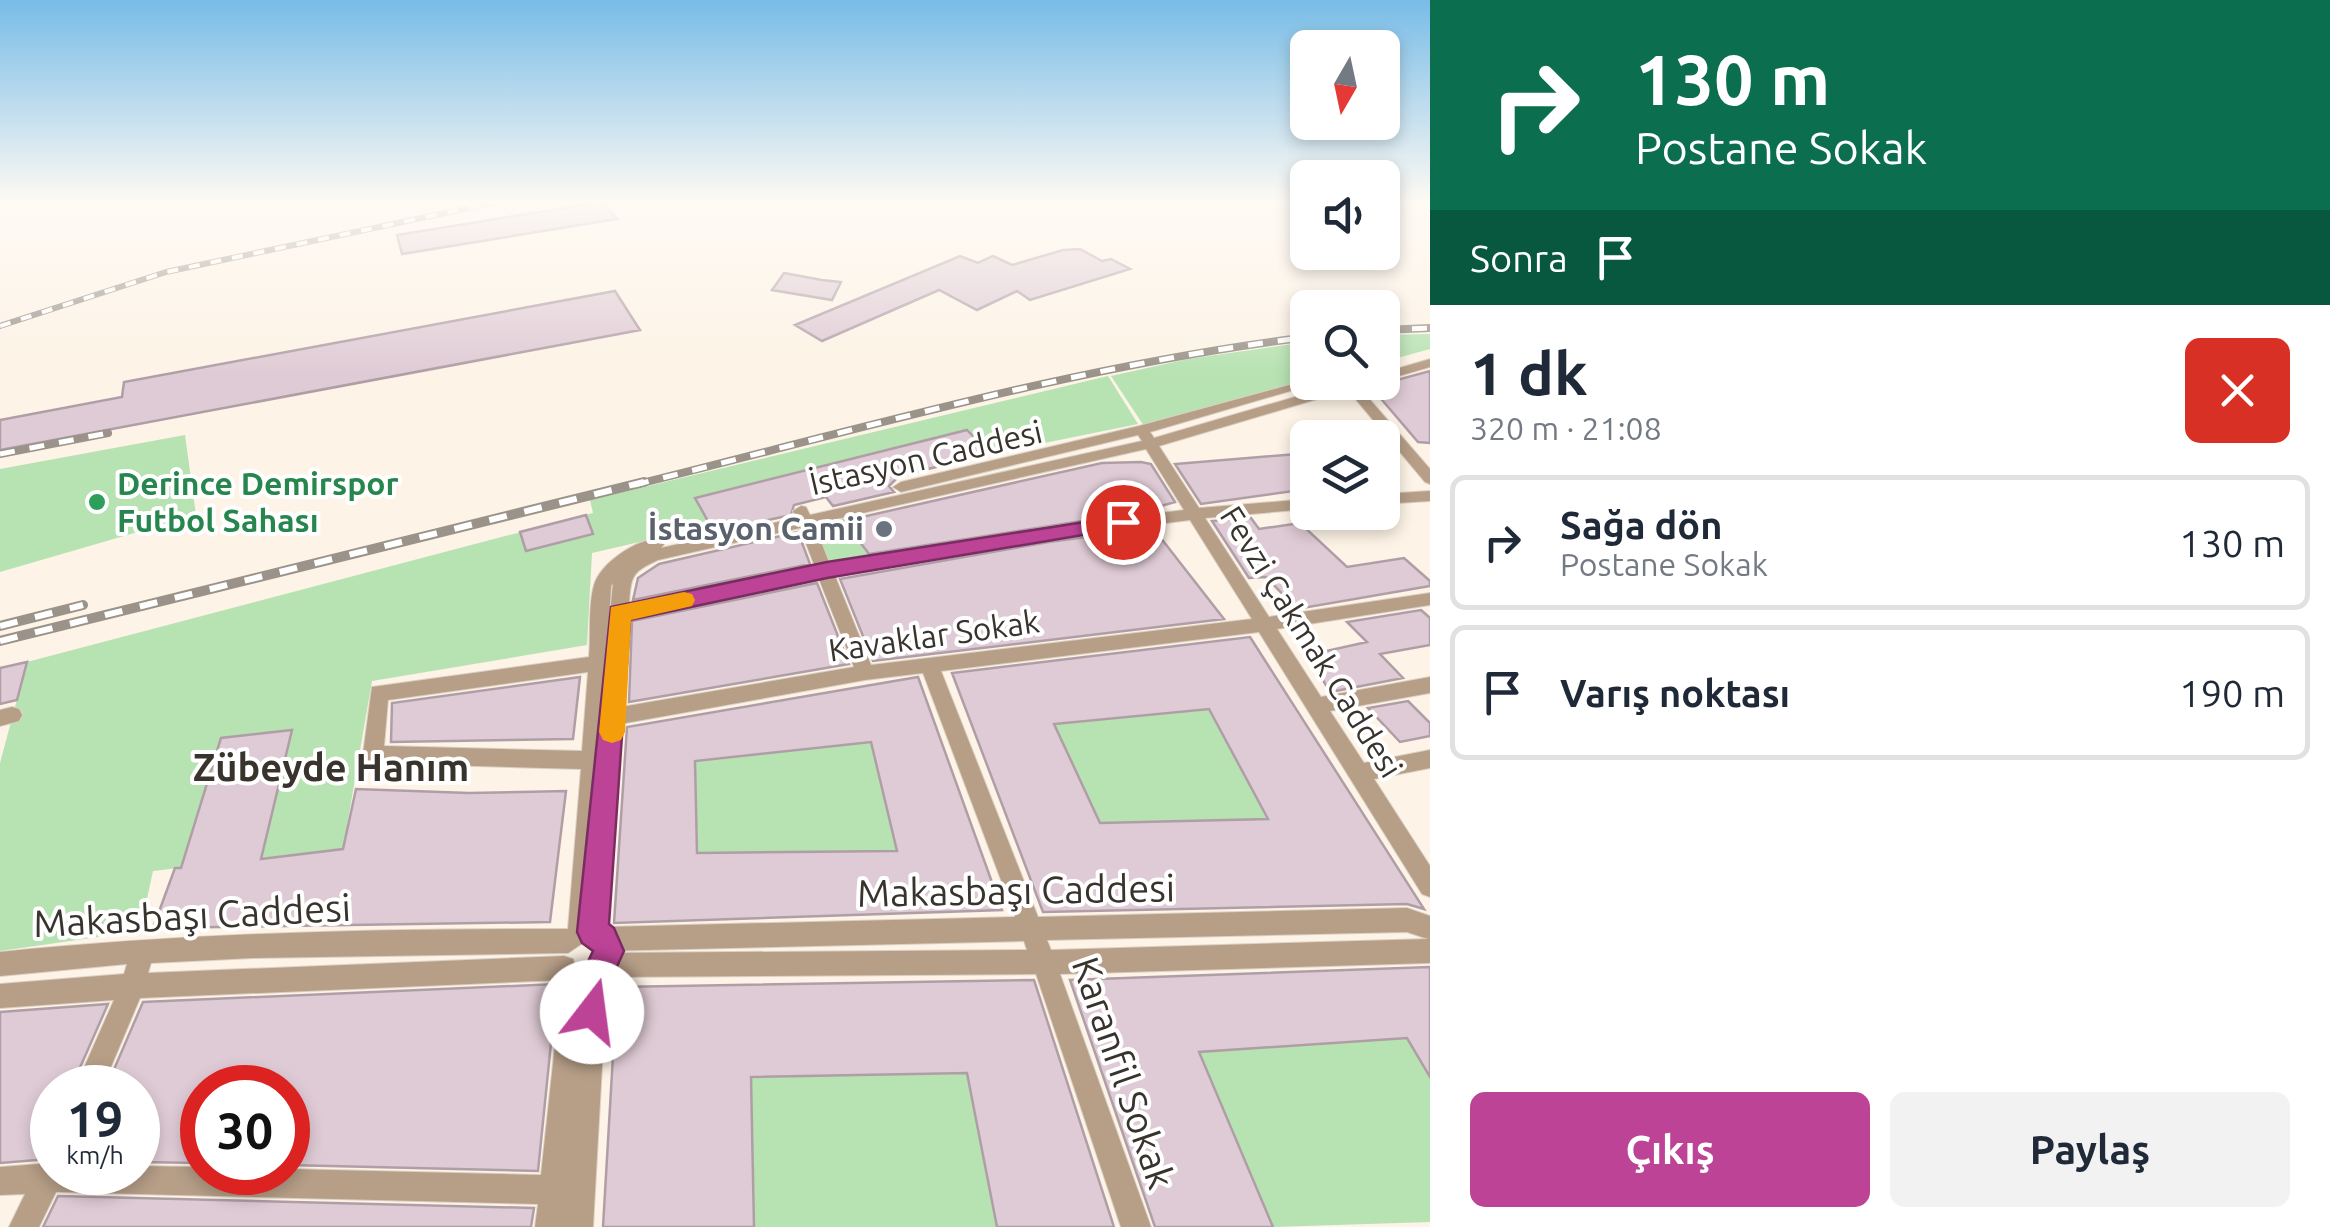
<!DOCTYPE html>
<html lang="tr">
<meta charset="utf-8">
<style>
:root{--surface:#fff;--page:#f2f2f3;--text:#1f2937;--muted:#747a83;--line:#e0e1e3;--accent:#bc4396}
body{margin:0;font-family:Ubuntu,sans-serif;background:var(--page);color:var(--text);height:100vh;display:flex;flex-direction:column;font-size:38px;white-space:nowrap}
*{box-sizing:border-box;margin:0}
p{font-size:32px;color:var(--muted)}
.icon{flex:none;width:55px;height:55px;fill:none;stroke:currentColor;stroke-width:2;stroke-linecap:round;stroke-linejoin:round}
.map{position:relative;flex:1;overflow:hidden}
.drawer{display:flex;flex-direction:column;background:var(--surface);width:900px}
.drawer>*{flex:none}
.hud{background:#0b6e4f;color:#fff;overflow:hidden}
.needle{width:65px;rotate:189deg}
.buttons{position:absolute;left:1290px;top:30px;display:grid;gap:20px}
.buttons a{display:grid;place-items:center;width:110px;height:110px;border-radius:15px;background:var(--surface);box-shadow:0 5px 15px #0003;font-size:50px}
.speed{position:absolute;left:30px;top:1065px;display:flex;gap:20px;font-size:50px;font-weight:700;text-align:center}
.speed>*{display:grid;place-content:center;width:130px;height:130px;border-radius:50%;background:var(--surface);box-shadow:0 5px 15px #0003;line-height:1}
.speed small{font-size:25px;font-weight:400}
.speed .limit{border:15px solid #d22;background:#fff;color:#111}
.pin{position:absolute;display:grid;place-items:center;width:85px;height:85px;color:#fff;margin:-42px;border:5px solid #fff;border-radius:50%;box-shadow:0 2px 10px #0007}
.me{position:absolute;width:110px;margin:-55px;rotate:15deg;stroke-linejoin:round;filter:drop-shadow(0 0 8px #0008)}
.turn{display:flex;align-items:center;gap:35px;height:210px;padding:0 40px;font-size:45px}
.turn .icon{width:130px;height:130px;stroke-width:2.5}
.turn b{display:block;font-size:70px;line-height:85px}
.then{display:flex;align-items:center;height:95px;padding:0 40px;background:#0003;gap:20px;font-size:38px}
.round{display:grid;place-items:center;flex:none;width:105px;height:105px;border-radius:15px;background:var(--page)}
.head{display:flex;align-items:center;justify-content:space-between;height:170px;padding:0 40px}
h1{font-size:60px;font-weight:700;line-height:75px}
.button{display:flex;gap:20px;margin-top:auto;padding:20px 40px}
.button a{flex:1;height:115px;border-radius:15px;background:var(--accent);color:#fff;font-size:40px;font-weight:700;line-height:115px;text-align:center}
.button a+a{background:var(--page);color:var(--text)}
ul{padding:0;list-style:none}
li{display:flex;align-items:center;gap:30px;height:135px;margin:0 20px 15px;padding:0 20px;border:5px solid var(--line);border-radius:15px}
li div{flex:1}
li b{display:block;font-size:38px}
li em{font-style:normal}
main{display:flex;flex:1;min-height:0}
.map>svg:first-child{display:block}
.green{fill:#b7e2b2}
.building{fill:#dfcbd5;stroke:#b09ea7;stroke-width:2.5;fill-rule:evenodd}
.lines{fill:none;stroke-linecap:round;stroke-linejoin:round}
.minor-casing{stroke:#dad0c5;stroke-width:2}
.minor{fill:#b69e87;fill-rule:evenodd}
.rail-far2-casing{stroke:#9b938a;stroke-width:6}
.rail-far1-casing{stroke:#9b938a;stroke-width:8}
.rail-casing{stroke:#9b938a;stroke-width:10}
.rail-far2{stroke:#fff;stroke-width:4;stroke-dasharray:11;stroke-linecap:butt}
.rail-far1{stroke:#fff;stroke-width:5;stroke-dasharray:15;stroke-linecap:butt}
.rail{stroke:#fff;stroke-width:6;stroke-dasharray:18;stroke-linecap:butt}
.route{fill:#bc4396;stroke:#7a2c62;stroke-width:2.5}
.slow{fill:#f59e0b}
.leisure-dot{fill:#2e9e5b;stroke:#fff;stroke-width:4}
.worship-dot{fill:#6b7280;stroke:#fff;stroke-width:4}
.labels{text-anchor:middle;stroke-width:8;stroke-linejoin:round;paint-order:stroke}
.street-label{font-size:32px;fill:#38332d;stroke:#fff}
.leisure-label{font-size:32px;font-weight:bold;fill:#27864d;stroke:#fff;text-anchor:start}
.worship-label{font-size:32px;font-weight:bold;fill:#5b616d;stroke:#fff;text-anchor:end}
.quarter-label{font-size:38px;font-weight:bold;fill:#38332d;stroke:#fff}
.near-street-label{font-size:38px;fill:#38332d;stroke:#fff}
</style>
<main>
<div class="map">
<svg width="1430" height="1227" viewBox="0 0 1430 1227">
<rect width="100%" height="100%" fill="#fdf3e6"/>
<path class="green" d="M1430,334V349L1383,362V335Z
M1307,342V382L1144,426L1111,376L1188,359Z
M1108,376L1138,424L990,454L967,430L749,484L768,512L592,553L587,645L372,681L343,849L153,871L140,931L0,951V763L27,662L593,513L590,500Z
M185,435L196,515L0,572V469Z
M842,515L872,559L829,567L810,522Z
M1209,709L1268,819L1100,823L1054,724Z
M871,742L897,851L697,853L695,761Z
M1407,1038L1430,1077V1222L1273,1227L1199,1052Z
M967,1073L997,1227H754L751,1077Z"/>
<path class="building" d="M601,202L617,219L402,254L397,235Z
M1080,249L1102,261L1111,259L1130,269L1030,300L1017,291L977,310L939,290L822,341L795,325L960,256L978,263L993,256L1012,265L1063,250Z
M784,273L822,280L841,282L832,300L772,290Z
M615,291L640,330L0,450V420L122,397L124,382Z
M1430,371V443L1418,442L1371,387Z
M967,430L990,454L899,476L889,486L894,492L833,506L826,497L794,505L791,515L714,532L695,498Z
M1308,453V489L1201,504L1175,464Z
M1141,462L1151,464L1175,502L1140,512L869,554L844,521L1102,463Z
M586,515L593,534L526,551L520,532Z
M1251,518L1259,529L1300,523L1347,567L1404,558L1430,581V586L1297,609L1266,577L1249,578L1212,521Z
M1153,528L1224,619L873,661L840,579L1049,542Z
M798,532L810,564L633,600L638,578L659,564Z
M817,583L849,664L629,702L632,621Z
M1421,610L1430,618V645L1380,654L1403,678L1330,692L1308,655L1367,642L1347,622Z
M1250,637L1424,909L1407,904L1043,912L952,673ZM1209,709L1268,819L1100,823L1054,724Z
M27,662L17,700L0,704V668Z
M580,677L573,739L391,742L392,703Z
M918,677L1002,910L614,923L627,727ZM871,742L897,851L697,853L695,761Z
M1408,701L1430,723V736L1400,742L1368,708Z
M292,730L261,859L343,849L356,789L469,793L566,791L550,922L153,928L175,868H181L221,738Z
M1430,967V1077L1407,1038L1199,1052L1273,1227H1155L1070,980Z
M1034,980L1114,1227H997L967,1073L751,1077L754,1227H603L617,987Z
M557,984L538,1171L288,1165V1088H202V1163L138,1162V1088H106L143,1002Z
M108,1004L71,1088H52V1141L47,1153L37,1160L0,1163V1012Z
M58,1196L534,1208L531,1227H43Z"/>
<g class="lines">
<defs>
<path id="minor" d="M1430,359V367L1382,381V373Z
M1308,380V382H1321L1150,432L1154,438L1346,382H1368L1359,387L1430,469V484L1425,482L1348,390L1159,446L1199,508L1308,499V509L1205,518L1269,617L1430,593V605L1277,629L1321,697L1430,677V693L1330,711L1364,763L1430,750V768L1374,779L1430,866V897L1422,894L1259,632L941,671L1038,917L1407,908L1430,916V963L1060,974L1151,1227H1121L1036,974L607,977L593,1227H535L538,1204L56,1192L39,1227H9L25,1194L0,1195V1167L39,1164L42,1159L52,1155V1172H138V1166L202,1167V1172H288V1169L541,1175L562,980L140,998L102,1088H75L114,1000L0,1008V984L124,974L127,964L0,976V952C188,933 379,928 568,929L581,769L373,763L366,760L363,754L372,687L589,657C591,635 588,606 594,585C601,562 640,536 663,539L665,543L661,548L796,518L793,511L801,506L806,507L810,515L1142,441L1138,435L901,492L893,487L901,482L1139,426ZM1146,449L1184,510L1048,527L830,565L814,524ZM1190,520L1252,619L871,665L835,576L1048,538ZM800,528L815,567L629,605C631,575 632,572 658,560ZM819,579L854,667L621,707L628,618ZM613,583L608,637L611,586ZM588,672L582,751L384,746L388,700ZM923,673L1015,917L605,927L620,724L865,680ZM1407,932L1428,939L1051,950L1047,940ZM586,941L603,951L1024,941L1027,950L605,953L596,956L593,965L586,967L584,973L575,966L573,959L564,956L148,973L151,963L253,958L568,953Z
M1430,491V501L1382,504V494Z
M12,707L19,709L22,715L19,721L0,726V710Z"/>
</defs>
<use href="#minor" class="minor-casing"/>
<use href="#minor" class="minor"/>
<defs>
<path id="rail-far2" d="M0,326L166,272L497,202
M1412,329L1430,328"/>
<path id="rail-far1" d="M1382,330L1430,328
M0,454L108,433
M634,485C857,430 1079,365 1308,337"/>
<path id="rail" d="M0,626L83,605
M0,641L644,482"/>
</defs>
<use href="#rail-far2" class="rail-far2-casing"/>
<use href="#rail-far1" class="rail-far1-casing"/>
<use href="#rail" class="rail-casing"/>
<use href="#rail-far2" class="rail-far2"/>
<use href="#rail-far1" class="rail-far1"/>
<use href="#rail" class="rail"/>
</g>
<linearGradient id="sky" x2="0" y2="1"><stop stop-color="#78bce7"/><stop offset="0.54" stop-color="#fefaf4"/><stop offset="1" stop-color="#fefaf4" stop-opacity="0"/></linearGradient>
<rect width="1430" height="374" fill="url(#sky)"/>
<path class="route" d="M1123,516L1133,522L1130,527L827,578L630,620L609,924L614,928L624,951L610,982L604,1023L592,1028L581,1023C570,996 582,974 593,951L582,943L577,932L611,607L827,562Z"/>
<path class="slow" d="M684,592L692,594L695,600L692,606L631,620L625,732L621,740L612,743L603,740L599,732L611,607Z"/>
<circle class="leisure-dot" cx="97" cy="502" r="10"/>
<circle class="worship-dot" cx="884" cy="529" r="10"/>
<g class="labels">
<g class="street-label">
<text transform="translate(926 458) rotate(-13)" y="11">İstasyon Caddesi</text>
<text transform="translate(934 636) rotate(-8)" y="11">Kavaklar Sokak</text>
<text transform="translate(1311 642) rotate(58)" y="11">Fevzi Çakmak Caddesi</text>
</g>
<g class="leisure-label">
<text x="117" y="495">Derince Demirspor<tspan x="117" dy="37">Futbol Sahası</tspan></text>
</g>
<g class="worship-label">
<text x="864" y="540">İstasyon Camii</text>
</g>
<g class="quarter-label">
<text x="331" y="781">Zübeyde Hanım</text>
</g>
<g class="near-street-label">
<text transform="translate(1016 891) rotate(-1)" y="13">Makasbaşı Caddesi</text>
<text transform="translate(192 916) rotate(-3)" y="13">Makasbaşı Caddesi</text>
<text transform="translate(1123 1073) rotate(71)" y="13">Karanfil Sokak</text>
</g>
</g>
</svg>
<div class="buttons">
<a><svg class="needle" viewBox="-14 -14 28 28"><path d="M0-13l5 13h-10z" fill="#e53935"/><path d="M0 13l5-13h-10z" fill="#747a83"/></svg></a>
<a><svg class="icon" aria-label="sound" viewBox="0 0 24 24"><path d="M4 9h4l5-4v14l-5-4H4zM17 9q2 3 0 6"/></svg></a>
<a><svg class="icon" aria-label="search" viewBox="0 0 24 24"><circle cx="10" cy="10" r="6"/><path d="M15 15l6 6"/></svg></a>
<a><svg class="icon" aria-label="layers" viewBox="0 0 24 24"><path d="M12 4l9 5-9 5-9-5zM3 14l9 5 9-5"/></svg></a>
</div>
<div class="speed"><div>19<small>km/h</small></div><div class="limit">30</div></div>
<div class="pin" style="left:1123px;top:522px;background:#d93025"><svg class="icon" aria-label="arrive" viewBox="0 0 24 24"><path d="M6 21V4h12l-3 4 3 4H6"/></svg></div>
<svg class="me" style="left:592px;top:1012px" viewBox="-20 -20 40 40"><circle r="19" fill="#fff"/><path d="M0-13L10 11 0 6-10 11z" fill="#bc4396"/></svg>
</div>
<section class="drawer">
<div class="hud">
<div class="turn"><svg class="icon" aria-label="right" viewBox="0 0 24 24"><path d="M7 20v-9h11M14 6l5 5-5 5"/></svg><div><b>130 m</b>Postane Sokak</div></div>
<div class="then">Sonra<svg class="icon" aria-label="arrive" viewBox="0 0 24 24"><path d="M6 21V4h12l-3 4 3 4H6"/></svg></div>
</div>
<div class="head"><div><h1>1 dk</h1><p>320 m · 21:08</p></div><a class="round" style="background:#d93025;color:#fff"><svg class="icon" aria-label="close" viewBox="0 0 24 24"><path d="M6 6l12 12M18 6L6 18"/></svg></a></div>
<ul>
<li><svg class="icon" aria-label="right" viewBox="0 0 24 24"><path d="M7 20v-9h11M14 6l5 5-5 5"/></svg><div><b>Sağa dön</b><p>Postane Sokak</p></div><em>130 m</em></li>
<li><svg class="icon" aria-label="arrive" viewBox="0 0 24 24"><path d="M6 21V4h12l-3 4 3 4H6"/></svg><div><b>Varış noktası</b></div><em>190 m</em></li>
</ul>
<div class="button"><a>Çıkış</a><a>Paylaş</a></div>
</section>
</main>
